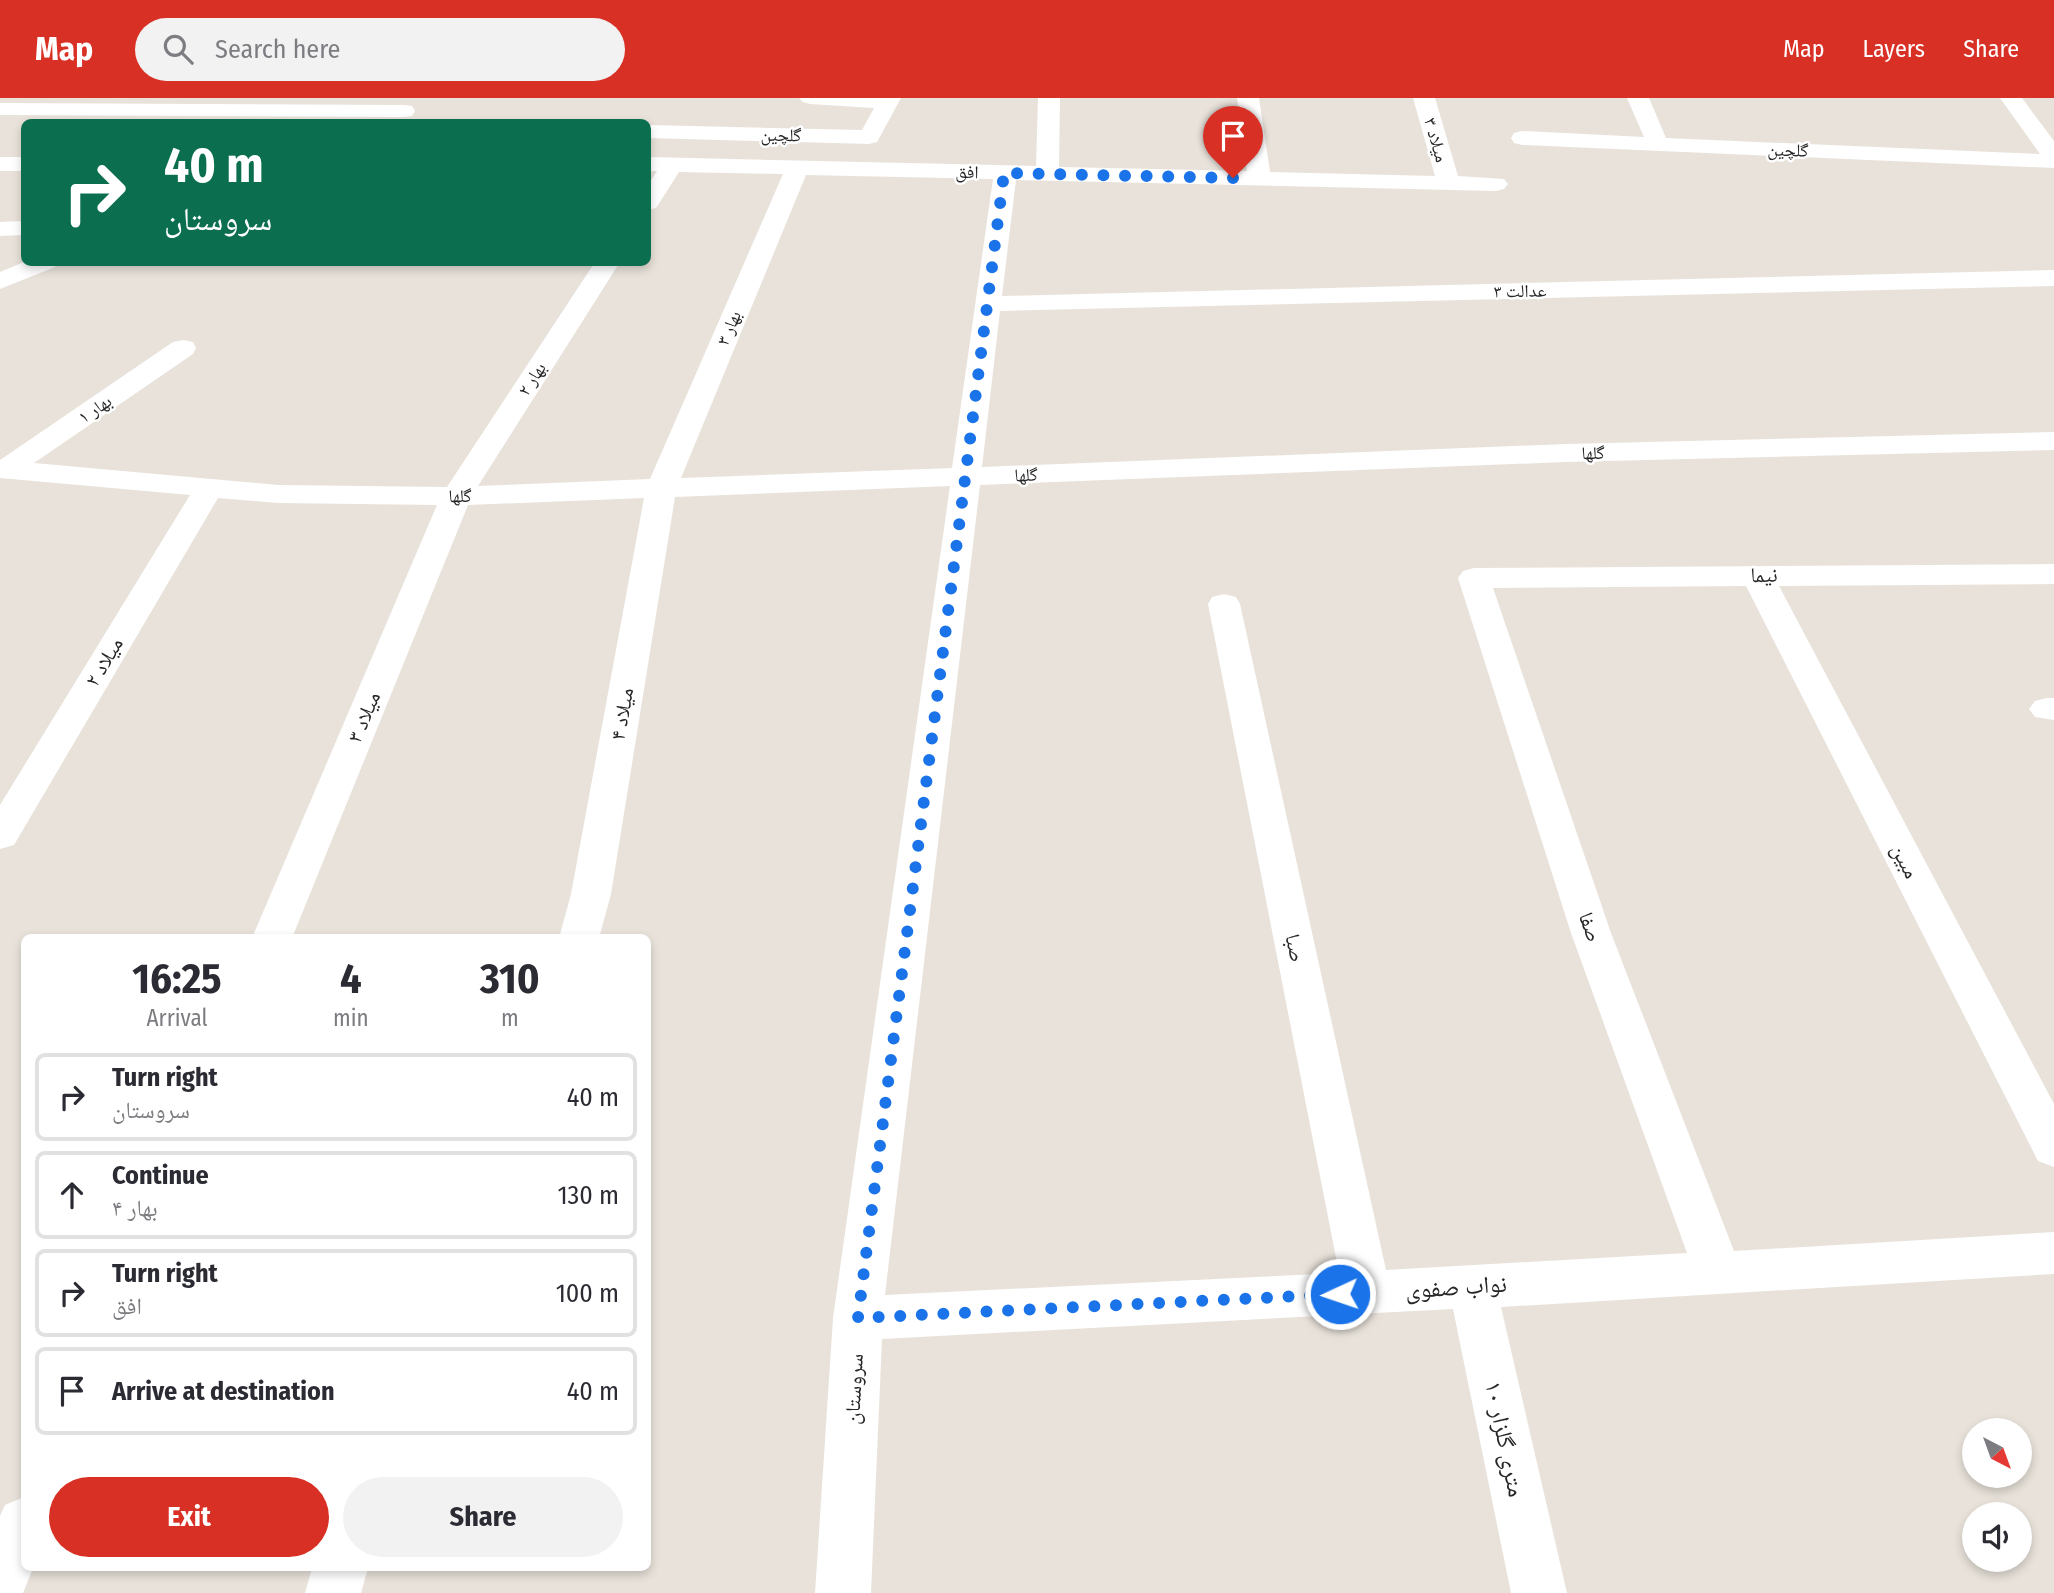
<!DOCTYPE html>
<meta charset="utf-8">
<style>
:root{--surface:#fff;--page:#f2f2f3;--text:#2b2b33;--muted:#7c7c81;--line:#e1e1e2;--accent:#d93025}
body{margin:0;font-family:"Fira Sans Condensed","Noto Naskh Arabic",sans-serif;background:var(--page);color:var(--text);height:100vh;display:flex;flex-direction:column;font-size:26px;white-space:nowrap}
*{box-sizing:border-box;margin:0}
p{font-size:23px;color:var(--muted)}
.icon{flex:none;width:38px;height:38px;fill:none;stroke:currentColor;stroke-width:2;stroke-linecap:round;stroke-linejoin:round}
.map{position:relative;flex:1;overflow:hidden}
.details{position:absolute;left:21px;top:836px;width:630px;height:637px;display:flex;flex-direction:column;background:var(--surface);border-radius:10px;box-shadow:0 4px 10px #0003}
.details>*{flex:none}
.banner{position:absolute;left:21px;top:21px;width:630px;height:147px;border-radius:10px;box-shadow:0 4px 10px #0003;background:#0b6e4f;color:#fff;overflow:hidden}
.needle{width:46px;rotate:139deg}
.buttons{position:absolute;left:1962px;top:1320px;display:grid;gap:14px}
.buttons a{display:grid;place-items:center;width:70px;height:70px;border-radius:50%;background:var(--surface);box-shadow:0 4px 10px #0003;font-size:35px}
.pin{position:absolute;display:grid;place-items:center;width:60px;height:60px;color:#fff;margin:-72px -30px;border-radius:50% 50% 50% 0;rotate:-45deg;box-shadow:0 0 7px #0007}
.pin .icon{rotate:45deg}
.me{position:absolute;width:77px;margin:-38px;rotate:267deg;stroke-linejoin:round;filter:drop-shadow(0 0 5px #0008)}
.turn{display:flex;align-items:center;gap:24px;height:147px;padding:0 28px;font-size:32px}
.turn .icon{width:91px;height:91px;stroke-width:2.5}
.turn b{display:block;font-size:49px;line-height:60px}
.eta{display:flex;justify-content:space-evenly;align-items:center;height:119px;text-align:center}
.eta b{font-size:42px;font-weight:700;line-height:49px}
.button{display:flex;gap:14px;margin-top:auto;padding:14px 28px}
.button a{flex:1;height:80px;border-radius:42px;background:var(--accent);color:#fff;font-size:28px;font-weight:700;line-height:80px;text-align:center}
.button a+a{background:var(--page);color:var(--text)}
ul{padding:0;list-style:none}
li{display:flex;align-items:center;gap:21px;height:88px;margin:0 14px 10px;padding:0 14px;border:4px solid var(--line);border-radius:10px}
li div{flex:1}
li b{display:block;font-size:26px}
li em{font-style:normal}
header{display:flex;align-items:center;gap:42px;box-sizing:border-box;height:98px;padding:0 35px;background:var(--accent);color:#fff}
header strong{font-size:33px}
nav{display:flex;gap:38px;margin-inline-start:auto;font-size:24px}
.search{width:490px;height:63px;background:var(--page);display:flex;align-items:center;gap:18px;box-sizing:border-box;padding:0 24px;border-radius:38px;color:var(--muted);font-size:26px}
.map>svg:first-child{display:block}
.lines{fill:none;stroke-linecap:round;stroke-linejoin:round}
.minor{fill:#fff;fill-rule:evenodd}
.route{stroke:#1a73e8;stroke-width:12;stroke-dasharray:0 21.6}
.labels{text-anchor:middle;stroke-width:5;stroke-linejoin:round;paint-order:stroke}
.far-street-label{font-size:18px;fill:#272727;stroke:#fff}
.street-label{font-size:21px;fill:#272727;stroke:#fff}
.near-street-label{font-size:24px;fill:#272727;stroke:#fff}
</style>
<header>
<strong>Map</strong>
<div class="search"><svg class="icon" aria-label="search" viewBox="0 0 24 24"><circle cx="10" cy="10" r="6"/><path d="M15 15l6 6"/></svg>Search here</div>
<nav><a>Map</a><a>Layers</a><a>Share</a></nav>
</header>
<div class="map">
<svg width="2054" height="1495" viewBox="0 0 2054 1495">
<rect width="100%" height="100%" fill="#e8e2da"/>
<g class="lines">
<path class="minor" d="M799,0H901L877,44L869,46L648,40V27L862,32L874,10L810,6L803,4Z
M1038,0H1060L1059,69L1247,73L1237,0H1259L1270,74L1435,78L1413,0H1435L1458,78L1504,81L1508,86L1504,91L1496,93L1016,82L1002,198L2054,172V188L1000,213L982,369L1566,346L2054,334V352L1566,364L980,387L885,1197L1339,1175L1208,506L1212,499L1224,496L1236,499L1240,506L1386,1172L1687,1155L1571,835L1458,480L1463,473L1474,470L2054,466V486L1779,488L2054,1006V1069L2038,1063L1746,488L1493,490L1611,835L1734,1153L2054,1134V1176L1501,1209L1567,1495H1511L1453,1211L882,1241L871,1495H815L833,1220L950,388L675,399L611,796L599,840H559L571,796L644,400L468,407L292,840H252L437,407L278,405L218,400L14,747L0,751V707L190,397L0,380V362L173,244L183,242L193,244L196,250L193,256L34,365L278,387L447,389L595,164H620L478,388L650,381L783,76L679,74L656,110L648,112V87L657,73H648V59L1036,68ZM806,77L993,81L952,370L681,380Z
M1627,0H1649L1666,40L2040,56L2000,0H2022L2054,43V70L1522,47L1514,45L1511,40L1514,35L1522,33L1644,39Z
M0,5L404,7L412,8L415,13L412,18L404,19L0,17Z
M0,59H24V73H0Z
M24,123V137L0,138V124Z
M24,164H58L55,169L0,191V174Z
M2047,600H2054V622L2035,619L2029,611L2035,603Z
M24,1399V1470H33L23,1495H0V1418L5,1407Z
M312,1470H368L361,1495H305Z"/>
</g>
<g class="lines">
<path class="route" d="M1233,80L1004,75L858,1220L1340,1196"/>
</g>
<g class="labels">
<g class="far-street-label">
<text transform="translate(781 37) rotate(1)" y="6">گلچین</text>
<text transform="translate(1436 42) rotate(74)" y="6">میلاد ۳</text>
<text transform="translate(1788 52) rotate(2)" y="6">گلچین</text>
<text transform="translate(967 74) rotate(1)" y="6">افق</text>
<text transform="translate(1520 193) rotate(-1)" y="6">عدالت ۳</text>
<text transform="translate(729 230) rotate(-67)" y="6">بهار ۳</text>
<text transform="translate(532 281) rotate(-57)" y="6">بهار ۲</text>
<text transform="translate(95 311) rotate(-34)" y="6">بهار ۱</text>
<text transform="translate(1593 355) rotate(-1)" y="6">گلها</text>
<text transform="translate(1026 377) rotate(-2)" y="6">گلها</text>
<text transform="translate(460 398) rotate(-1)" y="6">گلها</text>
</g>
<g class="street-label">
<text transform="translate(1764 477) rotate(-1)" y="7">نیما</text>
<text transform="translate(104 564) rotate(-59)" y="7">میلاد ۲</text>
<text transform="translate(622 616) rotate(-80)" y="7">میلاد ۴</text>
<text transform="translate(364 619) rotate(-67)" y="7">میلاد ۳</text>
<text transform="translate(1905 763) rotate(63)" y="7">مبین</text>
<text transform="translate(1590 829) rotate(71)" y="7">صفا</text>
<text transform="translate(1295 850) rotate(78)" y="7">صبا</text>
<text transform="translate(854 1291) rotate(-87)" y="7">سروستان</text>
</g>
<g class="near-street-label">
<text transform="translate(1456 1189) rotate(-4)" y="8">نواب صفوی</text>
<text transform="translate(1505 1341) rotate(78)" y="8">۱۰ متری گلزار</text>
</g>
</g>
</svg>
<div class="buttons">
<a><svg class="needle" viewBox="-14 -14 28 28"><path d="M0-13l5 13h-10z" fill="#e53935"/><path d="M0 13l5-13h-10z" fill="#7c7c81"/></svg></a>
<a><svg class="icon" aria-label="sound" viewBox="0 0 24 24"><path d="M4 9h4l5-4v14l-5-4H4zM17 9q2 3 0 6"/></svg></a>
</div>
<div class="pin" style="left:1233px;top:80px;background:#d93025"><svg class="icon" aria-label="arrive" viewBox="0 0 24 24"><path d="M6 21V4h12l-3 4 3 4H6"/></svg></div>
<svg class="me" style="left:1340px;top:1196px" viewBox="-20 -20 40 40"><circle r="17" fill="#1a73e8" stroke="#fff" stroke-width="3"/><path d="M0-11L8 9 0 5-8 9z" fill="#fff"/></svg>
<div class="banner">
<div class="turn"><svg class="icon" aria-label="right" viewBox="0 0 24 24"><path d="M7 20v-9h11M14 6l5 5-5 5"/></svg><div><b>40 m</b>سروستان</div></div>
</div>
<section class="details">
<div class="eta">
<div><b>16:25</b><p>Arrival</p></div>
<div><b>4</b><p>min</p></div>
<div><b>310</b><p>m</p></div>
</div>
<ul>
<li><svg class="icon" aria-label="right" viewBox="0 0 24 24"><path d="M7 20v-9h11M14 6l5 5-5 5"/></svg><div><b>Turn right</b><p>سروستان</p></div><em>40 m</em></li>
<li><svg class="icon" aria-label="ahead" viewBox="0 0 24 24"><path d="M12 20V5M6 11l6-6 6 6"/></svg><div><b>Continue</b><p>بهار ۴</p></div><em>130 m</em></li>
<li><svg class="icon" aria-label="right" viewBox="0 0 24 24"><path d="M7 20v-9h11M14 6l5 5-5 5"/></svg><div><b>Turn right</b><p>افق</p></div><em>100 m</em></li>
<li><svg class="icon" aria-label="arrive" viewBox="0 0 24 24"><path d="M6 21V4h12l-3 4 3 4H6"/></svg><div><b>Arrive at destination</b></div><em>40 m</em></li>
</ul>
<div class="button"><a>Exit</a><a>Share</a></div>
</section>
</div>
